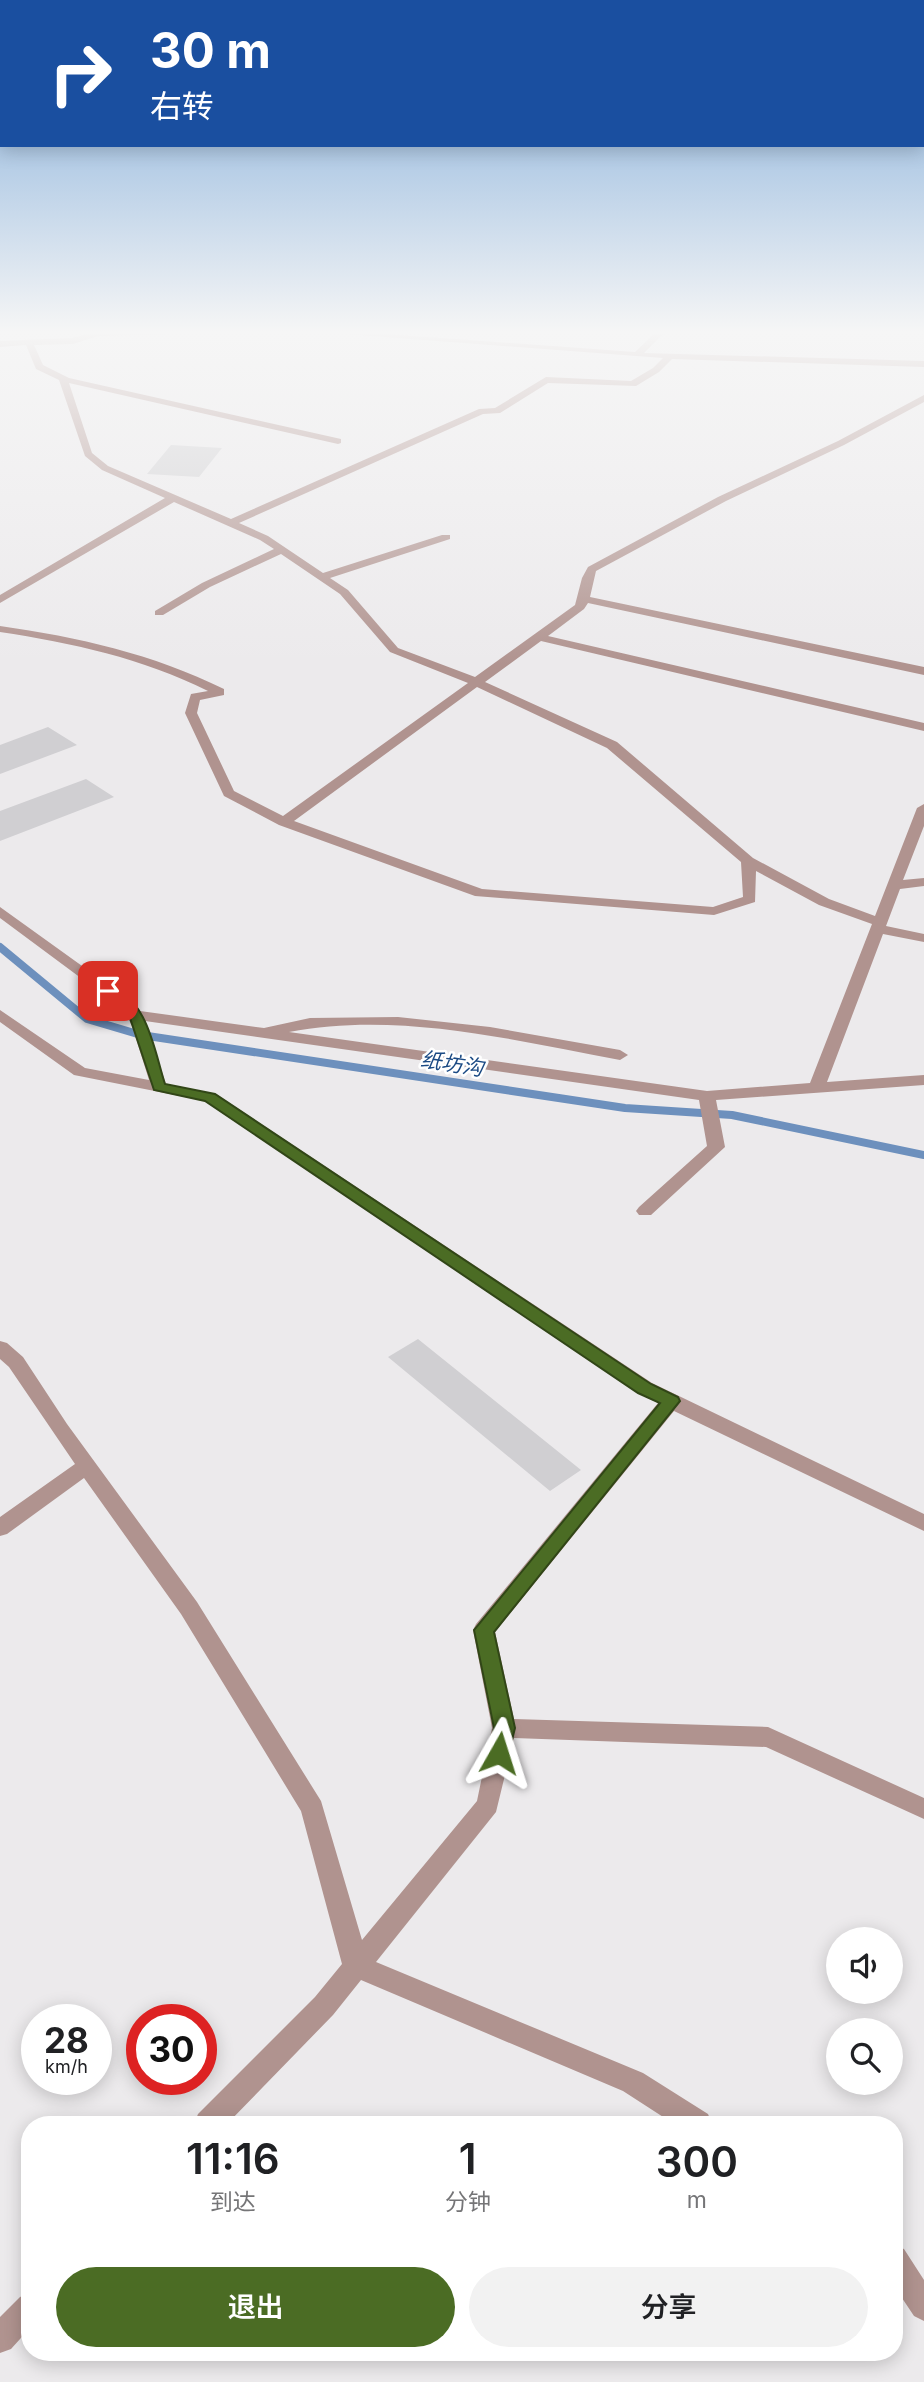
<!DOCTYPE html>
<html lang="zh">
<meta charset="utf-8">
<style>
:root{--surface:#fff;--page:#f2f2f2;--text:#202124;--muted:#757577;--accent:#4b6c24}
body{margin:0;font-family:Inter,"Noto Sans SC",sans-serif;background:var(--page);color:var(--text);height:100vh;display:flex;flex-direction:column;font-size:26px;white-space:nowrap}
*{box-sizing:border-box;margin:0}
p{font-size:23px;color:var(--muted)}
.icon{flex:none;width:38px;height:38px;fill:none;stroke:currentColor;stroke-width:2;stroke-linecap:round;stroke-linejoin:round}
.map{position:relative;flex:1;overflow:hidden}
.side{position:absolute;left:21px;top:2116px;width:882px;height:245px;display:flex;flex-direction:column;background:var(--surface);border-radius:28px;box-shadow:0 4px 18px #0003}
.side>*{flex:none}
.banner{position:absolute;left:0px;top:0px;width:924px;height:147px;box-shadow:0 4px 18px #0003;background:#1a4fa0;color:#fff;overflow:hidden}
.tools{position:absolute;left:826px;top:1927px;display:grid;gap:14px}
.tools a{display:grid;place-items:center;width:77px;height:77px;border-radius:50%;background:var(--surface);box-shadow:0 4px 18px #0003;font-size:35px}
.speed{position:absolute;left:21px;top:2004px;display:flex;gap:14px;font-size:35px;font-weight:700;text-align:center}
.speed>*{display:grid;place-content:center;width:91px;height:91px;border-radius:50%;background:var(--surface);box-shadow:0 4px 18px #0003;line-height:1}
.speed small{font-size:18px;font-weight:400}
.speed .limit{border:10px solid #d22;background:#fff;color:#111}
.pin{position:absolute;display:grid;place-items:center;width:60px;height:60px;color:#fff;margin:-30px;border-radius:14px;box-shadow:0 4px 10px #0006}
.me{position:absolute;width:77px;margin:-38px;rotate:6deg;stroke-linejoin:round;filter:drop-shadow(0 0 5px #0008)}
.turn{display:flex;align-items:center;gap:24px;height:147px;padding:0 35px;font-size:32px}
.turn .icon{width:91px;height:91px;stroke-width:2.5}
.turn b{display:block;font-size:49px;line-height:60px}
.eta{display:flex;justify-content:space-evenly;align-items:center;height:119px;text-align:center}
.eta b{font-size:42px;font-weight:600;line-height:49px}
.action{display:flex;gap:14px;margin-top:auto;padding:14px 35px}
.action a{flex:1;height:80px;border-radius:42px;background:var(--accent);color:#fff;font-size:28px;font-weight:600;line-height:80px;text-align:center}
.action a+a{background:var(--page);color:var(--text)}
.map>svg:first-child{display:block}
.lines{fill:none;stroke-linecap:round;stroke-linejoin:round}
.stream{stroke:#6d90bd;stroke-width:8}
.building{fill:#d0cfd2}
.street{fill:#b0938f;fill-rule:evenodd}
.route{fill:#4b6c24;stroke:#314617;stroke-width:2}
.labels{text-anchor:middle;stroke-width:5;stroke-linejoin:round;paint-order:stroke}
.water-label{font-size:21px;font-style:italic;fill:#1b4a84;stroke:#fff}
</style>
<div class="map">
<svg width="924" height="2382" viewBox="0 0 924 2382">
<rect width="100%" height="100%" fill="#eceaec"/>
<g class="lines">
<path class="stream" d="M0,947L87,1019L141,1035L625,1108L732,1115L924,1155"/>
</g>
<path class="building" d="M171,445L222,448L199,477L147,474Z
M48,727L77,745L0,774V745Z
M86,779L114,797L0,841V811Z
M418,1339L581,1470L550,1491L388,1357Z"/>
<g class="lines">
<path class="street" d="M97,331H183L179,334L98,336L73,344L34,345L43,365L69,378L341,439V443L338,444L69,383L92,453L108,466L231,519L479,409L495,408L546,377L631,381L653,368L663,358L305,331H345L635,352L657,331H666L644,353L924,361V367L672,359L659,372L636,386L548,383L500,413L483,414L239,523L268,536L323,573L442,535H450V539L330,578L348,590L398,648L475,677L575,605L582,578L588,567L718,497L838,441L924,395V402L844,445L726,501L596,571L590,597L924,667V675L588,603L584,609L548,636L924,723V731L541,641L485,682L617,742L753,858L829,899L875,916L917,808L924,804V826L903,880L924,878V886L900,889L886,926L924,934V942L883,934L827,1082L924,1075V1085L716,1100L725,1147L651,1215H639L636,1211L639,1207L707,1146L699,1100L145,1021L166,1084L216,1094L652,1383L924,1514V1531L674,1411L495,1632L514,1719L768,1727L924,1798V1819L766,1747L514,1738L496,1812L376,1962L643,2073L708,2114L712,2124H674L623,2091L361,1980L333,2015L227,2124H194L198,2114L315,1997L342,1964L301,1811L181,1614L84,1478L7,1534L0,1536V1517L75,1464L9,1367L0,1359V1341L7,1343L23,1357L67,1424L197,1602L321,1801L362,1940L477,1801L492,1728L473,1630L476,1624L658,1403L638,1393L205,1101L74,1075L0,1022V1010L85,1068L149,1080L132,1026L124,1010L0,918V907L135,1004L140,1011L264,1028L310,1018L398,1017L490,1027L620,1050L628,1055L620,1060C513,1040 398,1011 289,1032L707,1091L810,1083L872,924L819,905L756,871L755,902L714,915L475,896L279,825L224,796L185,713L191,694L208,691C142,658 72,643 0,632V626C78,637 153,654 224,689V695L200,700L197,713L234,791L283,816L468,683L390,652L340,594L281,554L210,587L163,615H155V611L202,583L274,549L260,540L174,502L0,603V595L165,498L102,470L85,456L59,380L36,369L26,345L0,347V341L72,338ZM477,687L607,748L741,862L743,897L713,907L482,889L294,821Z
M894,2245L904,2249L924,2280V2321L914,2316L894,2286Z
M30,2292V2328L11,2349L0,2353V2317L20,2297Z"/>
</g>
<linearGradient id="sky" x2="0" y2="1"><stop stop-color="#77a6d7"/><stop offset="0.5" stop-color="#f6f6f6"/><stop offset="1" stop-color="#f6f6f6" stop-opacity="0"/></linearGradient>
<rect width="924" height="665" fill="url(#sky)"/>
<path class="route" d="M108,986C148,998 154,1050 165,1084L215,1094L651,1384L678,1397L680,1401L494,1632L515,1728L507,1760L499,1762L492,1760L488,1753L494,1728L474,1630L660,1403L638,1393L205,1101L154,1090L129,1015L101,991Z"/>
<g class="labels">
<g class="water-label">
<text transform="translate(452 1064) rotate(9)" y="7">纸坊沟</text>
</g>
</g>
</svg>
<div class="tools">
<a><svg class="icon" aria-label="sound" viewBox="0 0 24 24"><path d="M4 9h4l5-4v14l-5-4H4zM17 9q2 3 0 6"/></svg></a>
<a><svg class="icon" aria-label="search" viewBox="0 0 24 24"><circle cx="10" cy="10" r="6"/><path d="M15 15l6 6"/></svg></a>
</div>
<div class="speed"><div>28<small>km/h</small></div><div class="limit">30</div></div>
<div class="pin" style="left:108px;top:991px;background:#d93025"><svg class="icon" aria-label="arrive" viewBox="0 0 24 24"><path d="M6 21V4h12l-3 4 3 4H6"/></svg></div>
<svg class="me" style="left:499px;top:1753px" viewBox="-20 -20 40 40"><path d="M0-17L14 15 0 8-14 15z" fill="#4b6c24" stroke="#fff" stroke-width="4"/></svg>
<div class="banner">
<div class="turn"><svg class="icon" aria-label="right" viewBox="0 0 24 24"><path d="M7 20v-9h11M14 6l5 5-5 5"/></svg><div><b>30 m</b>右转</div></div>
</div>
<section class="side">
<div class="eta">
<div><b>11:16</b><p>到达</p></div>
<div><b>1</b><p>分钟</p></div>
<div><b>300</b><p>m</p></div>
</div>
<div class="action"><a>退出</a><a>分享</a></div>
</section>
</div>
